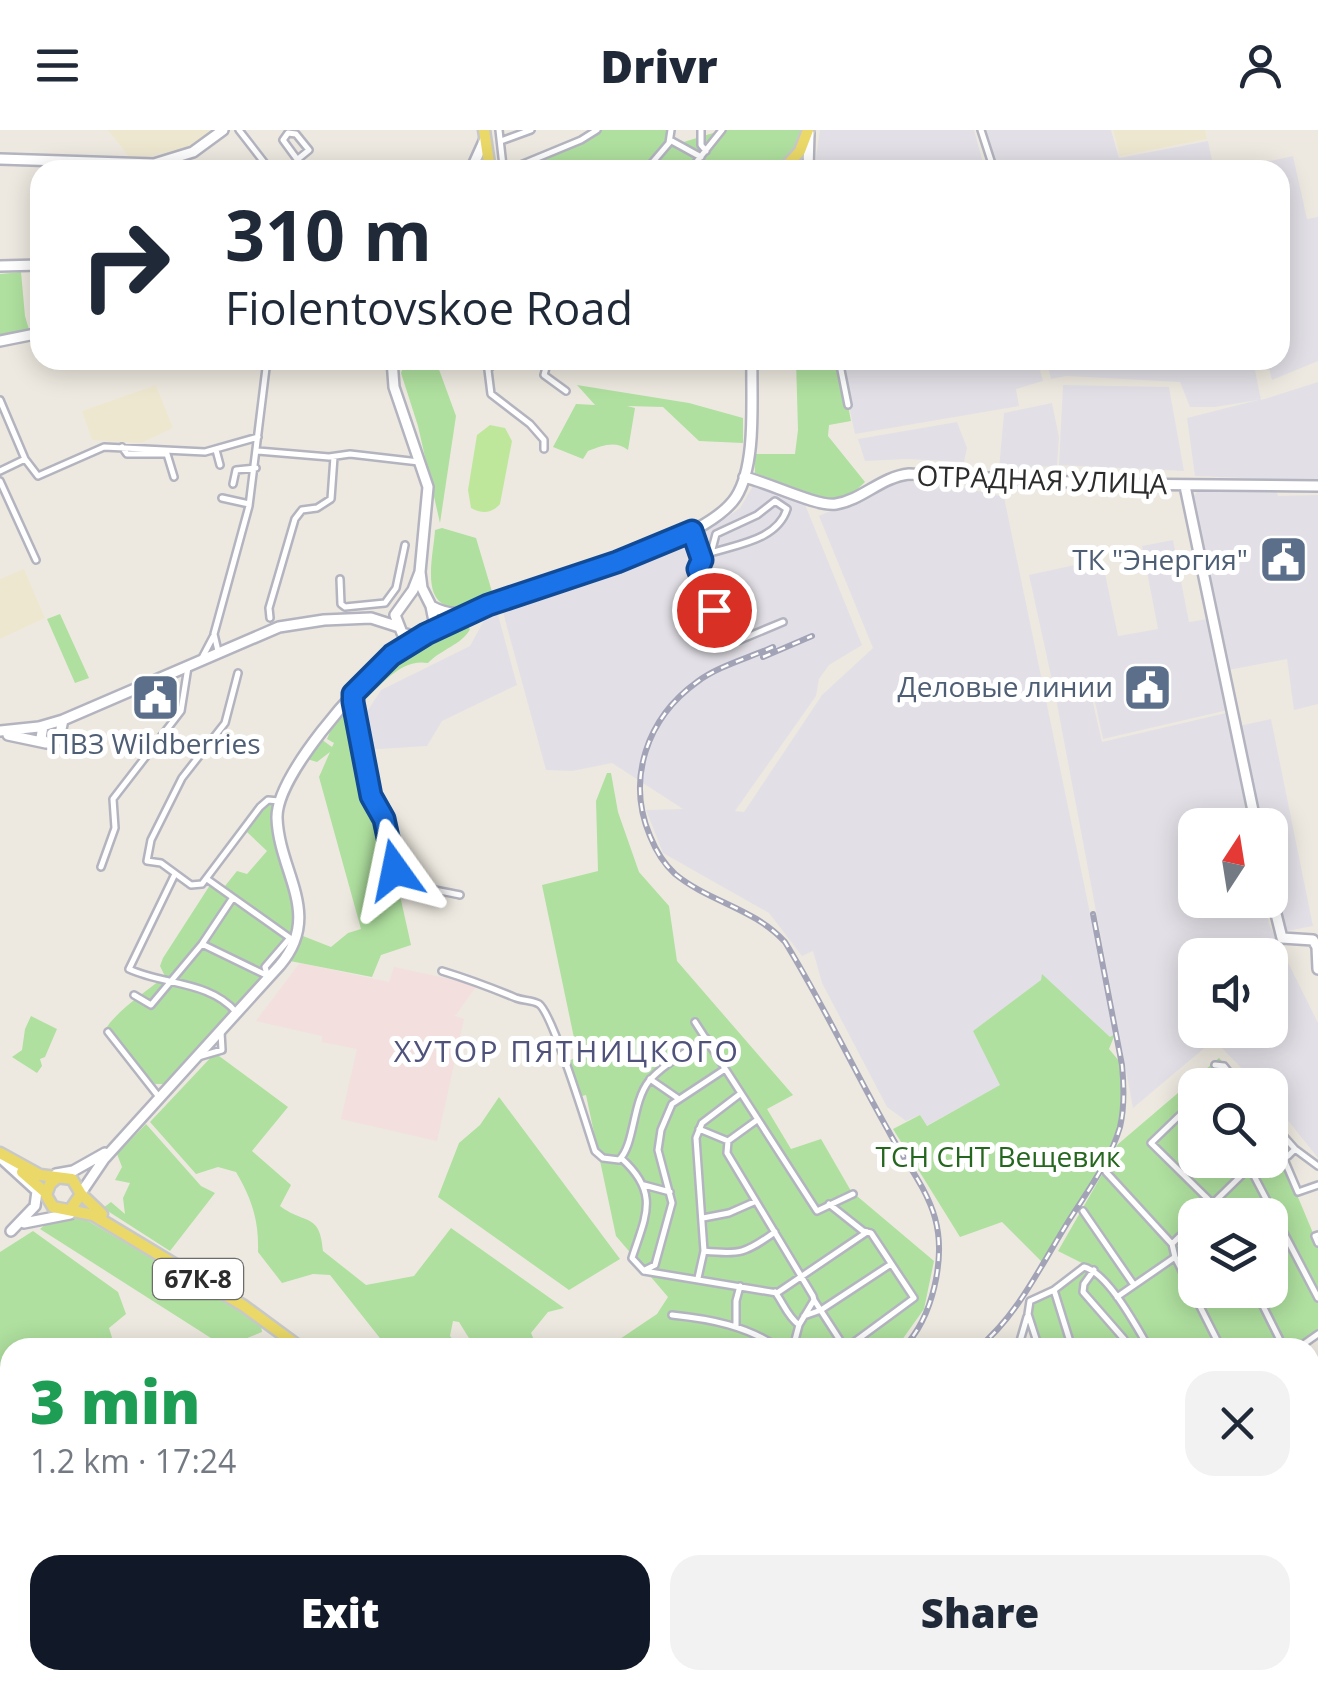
<!DOCTYPE html>
<meta charset="utf-8">
<style>
:root{--surface:#fff;--page:#f2f2f3;--text:#1f2937;--muted:#747a83;--accent:#111827}
body{margin:0;font-family:"Open Sans",sans-serif;background:var(--page);color:var(--text);height:100vh;display:flex;flex-direction:column;font-size:38px;white-space:nowrap}
*{box-sizing:border-box;margin:0}
p{font-size:32px;color:var(--muted)}
.icon{flex:none;width:55px;height:55px;fill:none;stroke:currentColor;stroke-width:2;stroke-linecap:round;stroke-linejoin:round}
.map{position:relative;flex:1;overflow:hidden}
.panel{position:absolute;left:0px;top:1208px;width:1320px;height:352px;display:flex;flex-direction:column;background:var(--surface);border-radius:30px 30px 0 0;box-shadow:0 5px 25px #0003}
.panel>*{flex:none}
.top-card{position:absolute;left:30px;top:30px;width:1260px;height:210px;border-radius:30px;box-shadow:0 5px 25px #0003;background:#fff;color:var(--text);overflow:hidden}
.needle{width:65px;rotate:12deg}
.tools{position:absolute;left:1178px;top:678px;display:grid;gap:20px}
.tools a{display:grid;place-items:center;width:110px;height:110px;border-radius:20px;background:var(--surface);box-shadow:0 5px 25px #0003;font-size:50px}
.pin{position:absolute;display:grid;place-items:center;width:85px;height:85px;color:#fff;margin:-42px;border:5px solid #fff;border-radius:50%;box-shadow:0 2px 10px #0007}
.me{position:absolute;width:110px;margin:-55px;rotate:348deg;stroke-linejoin:round;filter:drop-shadow(0 0 8px #0008)}
.turn{display:flex;align-items:center;gap:35px;height:210px;padding:0 30px;font-size:45px}
.turn .icon{width:130px;height:130px;stroke-width:2.5}
.turn b{display:block;font-size:70px;line-height:85px}
.round{display:grid;place-items:center;flex:none;width:105px;height:105px;border-radius:30px;background:var(--page)}
.headline{display:flex;align-items:center;justify-content:space-between;height:170px;padding:0 30px}
h1{font-size:60px;font-weight:800;line-height:75px;color:#1e9e55}
.button{display:flex;gap:20px;margin-top:auto;padding:20px 30px}
.button a{flex:1;height:115px;border-radius:30px;background:var(--accent);color:#fff;font-size:40px;font-weight:800;line-height:115px;text-align:center}
.button a+a{background:var(--page);color:var(--text)}
header{display:flex;justify-content:space-between;align-items:center;height:130px;padding:0 30px;background:var(--surface);font-size:45px;font-weight:800}
.map>svg:first-child{display:block}
.industrial{fill:#e2e0e6;fill-rule:evenodd}
.education{fill:#eee7d0}
.medical{fill:#f3dfde}
.green{fill:#afe09f}
.pitch{fill:#bfe79c}
.lines{fill:none;stroke-linecap:round;stroke-linejoin:round}
.street-casing{stroke:#b3b4bf;stroke-width:10}
.secondary-casing{stroke:#b3b4bf;stroke-width:14}
.primary-casing{stroke:#c8c8c8;stroke-width:15}
.street{stroke:#fff;stroke-width:5}
.secondary{stroke:#fff;stroke-width:9}
.primary{stroke:#ead968;stroke-width:10}
.rail-casing{stroke:#a2a3b6;stroke-width:6}
.rail{stroke:#fff;stroke-width:2.5;stroke-dasharray:8;stroke-linecap:butt}
.route-casing{stroke:#114b97;stroke-width:25}
.route{stroke:#1a73e8;stroke-width:18}
.labels{text-anchor:middle;stroke-width:10;stroke-linejoin:round;paint-order:stroke}
.shield{fill:#fff;stroke:#6b6b6b;stroke-width:2.5}
.shield-label{font-size:25px;font-weight:bold;fill:#2c2c2c}
.street-label{font-size:28px;fill:#2c2c2c;stroke:#fff}
.service-label{font-size:28px;fill:#4e5e75;stroke:#fff;text-anchor:end}
.park-label{font-size:28px;fill:#26671f;stroke:#fff}
.neighbourhood-label{font-size:30px;letter-spacing:2.5px;fill:#4f527b;stroke:#fff}
</style>
<header><svg class="icon" aria-label="menu" viewBox="0 0 24 24"><path d="M4 6h16M4 12h16M4 18h16"/></svg>Drivr<svg class="icon" aria-label="person" viewBox="0 0 24 24"><circle cx="12" cy="8" r="4"/><path d="M4 21q1-7 8-7t8 7"/></svg></header>
<div class="map">
<svg width="1318" height="1558" viewBox="0 0 1318 1558">
<rect width="100%" height="100%" fill="#ede9e0"/>
<path class="industrial" d="M820,0H974L985,40H814Z
M985,0H1111L1119,28L1208,11L1214,40H996Z
M1293,26L1307,89L1318,87V231L1272,250L1267,230H1280V40H1228Z
M839,230H1037L1043,251L1016,259L1019,276L855,304Z
M1046,230H1253L1261,270L1318,252V351L1195,346L1187,288L1258,270L1215,277H1190L1180,252L1066,246L1051,249Z
M1063,255L1169,257L1184,341L1059,335Z
M1052,273L1059,307L1057,336L999,339L1004,283Z
M957,292L967,318L964,332L907,329L865,331L858,309Z
M896,351L948,354L1004,367L1115,904L1110,908L1042,850L973,901L1001,955L926,996L920,985L906,991L887,977L822,853L813,821L802,826L769,783L663,723L646,680L683,679L612,633L572,641L546,640L501,475L682,410L719,393L740,378L753,356L804,372L862,515L829,535L819,549L816,566L735,681L744,682L822,565L873,518L819,386Z
M1199,359H1276L1278,366L1318,365V574L1294,580L1287,529L1228,540L1193,367Z
M1173,410L1189,492L1207,489L1228,580L1103,609L1090,548L1053,555L1029,445L1102,429L1118,506L1158,499L1142,416Z
M497,481L517,555L442,591L427,616L365,620L361,591L381,560L470,516L488,483Z
M1088,551L1102,612L1226,583L1249,695H1195V770H1265L1269,794L1318,893V1028L1270,968V955H1258L1214,910L1133,978L1054,558ZM1195,825H1270V900H1195Z
M1271,589L1313,796L1282,802L1270,743V695H1260L1239,596Z"/>
<path class="education" d="M108,0H215L188,18L145,27H129Z
M1113,0H1205L1207,9L1120,26Z
M156,255L173,298L141,313L92,310L82,281Z
M24,439L45,488L0,509V449Z"/>
<path class="medical" d="M300,833L389,852L394,837L477,855L455,886L464,889L437,1011L341,989L357,919L322,912V906L256,891Z"/>
<path class="green" d="M599,0H671L664,18L723,0H802C797,19 790,30 774,40H495L523,36Z
M21,142L25,186L30,203L0,208V144Z
M406,230H432L437,234L456,286L440,393L418,296L401,243Z
M796,230H835L841,240L851,291L829,295L828,306L865,352L851,365L831,371L755,343L754,324H795L798,300Z
M577,255L689,273L743,288V313L699,311L663,277L627,276L635,278L628,320C615,310 602,316 588,321L583,329L553,317L576,274L595,275Z
M442,398L476,408L493,465C483,469 466,478 454,477C419,475 434,423 435,400Z
M60,484L89,548L75,553L47,489Z
M464,494L470,499C463,514 440,520 428,533C398,528 377,561 357,577L356,567L397,526Z
M346,577L352,586L348,596L356,594L370,666L383,689L411,815L381,825L372,847L290,831L303,806L331,817L348,803L361,799L319,647L330,622L317,632L307,629L321,609L332,617L334,613L327,609L336,588Z
M607,643H611L618,682L639,742L669,776L677,831L793,965L767,979L791,1019L821,1009L851,1061L934,1131L924,1179L897,1217H608L657,1184L668,1167L616,1106L586,965L582,966L568,931L578,927L542,755L598,741L596,671Z
M269,672L272,673C265,721 311,771 288,817L165,954H155L106,898C121,877 145,863 165,846L160,836L163,828L210,755L221,761L237,741L247,744L267,721L247,702L262,677Z
M1042,844L1110,907L1115,904L1109,919C1113,924 1121,932 1123,938C1141,989 1069,1089 1042,1132L1002,1092L960,1107L893,999L920,985L927,996L1000,955L973,901L1041,850Z
M31,886L57,899L45,927L40,929L42,936L37,943L12,927L22,920L25,899Z
M215,923L288,977L252,1021L291,1055L280,1076C305,1095 320,1082 323,1121L366,1155L414,1146L451,1098L564,1178L548,1182L531,1203L534,1210L525,1217H471L472,1213L459,1192L453,1191L450,1206L458,1217H387L330,1145L313,1144L282,1153L258,1122C259,1091 252,1069 236,1042L218,1037L196,1044L150,992Z
M1219,928L1243,955H1195V1030H1270V987L1296,1016L1287,1024L1243,1042L1200,1085H1195V1090L1172,1113L1106,1040L1117,1015Z
M499,967L620,1129L569,1160L438,1067L459,1013L480,995Z
M146,994L201,1056L215,1063L170,1121L103,1078L111,1072L125,1084L123,1068L130,1053L115,1050L122,1037L117,1024Z
M1282,1029L1318,1115V1202L1293,1217H1222L1176,1126L1175,1115L1195,1095V1160H1270V1085H1205L1249,1043Z
M1104,1041L1171,1115L1204,1192L1219,1217H1042L1029,1177L1084,1134L1058,1121Z
M83,1088L245,1183L261,1195L262,1202L225,1217L40,1099L52,1089Z
M33,1101L118,1162L126,1184L109,1198L115,1217L10,1218V1282L0,1288V1122Z
M10,1407V1550H83L88,1558H0V1414Z
M1310,1530L1318,1542V1558H1158L1155,1550H1310Z
M87,1550H268L272,1558H92Z"/>
<path class="pitch" d="M490,295L505,298L512,311L500,374C491,384 482,384 471,378L468,360L477,305Z"/>
<g class="lines">
<defs>
<path id="street" d="M239,0L270,40
M499,0L503,36
M701,0V15L706,21
M981,0L994,40
M670,10L701,27
M501,11L531,0
M298,29L309,20L296,4L288,3L283,10L305,40
M489,36H518L581,10L597,0
M646,40L669,13L671,0
M690,40L722,0
M496,230L488,240L491,264L530,294L544,310V319
M548,230L544,245L566,261
M839,230L848,275
M0,270L25,329L0,341
M122,317L127,324H167L174,347
M216,320L220,335
M258,321L329,327L350,324L419,332
M25,329L38,346L104,317L205,322L258,307
M0,351L36,430
M233,354L236,340L256,338
M222,368L249,374
M692,401L702,430L698,439L728,515L783,492
M701,427L711,423L716,404L757,385L775,371L787,379C777,410 738,414 711,423
M340,449L341,474L345,477L385,473L396,458L405,415
M270,488L269,478L295,389L302,380L317,378L331,369L334,327
M218,521L214,504L249,376L267,230
M202,528L213,507
M238,543L225,593L182,648L151,710L147,731L161,733L191,755L202,754L260,677L268,670L279,671
M353,567L371,666L384,689L395,740C410,758 438,760 460,765
M101,737L115,698L113,669L181,581L188,537
M174,746L129,839C163,855 210,851 236,882
M207,749L290,808L265,837L268,847
M202,814L266,845
M442,841C468,849 492,858 516,868C524,871 532,870 539,874C553,884 587,997 595,1021L603,1028L619,1030C635,1015 632,972 649,951C663,934 689,921 706,908
M134,865L151,875L202,814L232,769
M695,892L817,1081L853,1064
M108,902L159,967
M198,927L222,920L221,902
M1215,935L1224,936L1239,955
M650,949L679,969
M757,990L728,1011L727,1023L813,1166L814,1170L799,1195L794,1214L788,1218
M1270,991L1295,1019L1318,1036
M1195,995L1180,985L1151,1013L1213,1074L1218,1085
M699,999L728,1011
M1283,1027L1298,1062L1318,1055
M621,1028C660,1063 646,1085 632,1128L644,1141
M1231,1030L1242,1040L1252,1042L1318,1168
M1106,1042L1172,1114
M644,1055L670,1062
M829,1074L863,1101L871,1103L914,1168L846,1218
M1083,1081L1134,1155
M1201,1085L1248,1039L1288,1026L1295,1019
M703,1088L729,1083L754,1072
M1318,1105L1315,1106L1318,1113
M704,1121C740,1125 746,1123 775,1102
M1175,1127L1221,1218
M645,1140L655,1135L672,1073L658,1020L661,1000L672,974L725,939
M1094,1140L1084,1154L1083,1162L1124,1209V1218
M644,1141L777,1163L867,1102
M698,1148L704,1121L696,1008L702,993L740,964
M1054,1160L1072,1218
M1255,1160L1284,1218
M775,1162C784,1174 787,1186 799,1195
M1117,1167L1175,1127L1172,1114L1195,1091
M814,1170L845,1218
M672,1185C711,1189 747,1196 779,1218
M804,1186L821,1180L891,1134
M736,1197V1171L740,1156
M1018,1218L1027,1187
M1039,1218L1028,1184L1030,1171L1054,1160L1084,1137C1108,1143 1136,1196 1149,1218
M1298,1218L1318,1204
M0,1350L6,1346
M0,1394L1,1393
M0,1414L10,1407
M9,1545H10
M83,1550L86,1558
M454,1550L468,1558
M962,1550V1558
M1046,1550L1047,1558
M1155,1550L1158,1558
M1186,1550L1187,1558
M1223,1550L1225,1558
M1287,1550L1290,1558
M694,1558L707,1550
M997,1558V1550"/>
<path id="secondary" d="M0,29L154,34L193,22L223,0
M471,40L485,9
M808,40L809,3
M0,136L40,135
M0,211L40,203
M392,230L394,257L428,357L420,442L413,460L395,485L402,503L418,507
M744,347C767,352 817,377 836,374C862,370 881,347 909,344L1110,354L1318,356
M1185,356L1256,695
M420,442L422,458L431,476C440,481 449,484 460,483C486,479 510,468 534,460C583,443 709,409 736,367C757,334 751,269 752,230
M426,505L434,491L431,476
M43,596L41,608L46,613H54L59,608L63,590
M0,601L39,597L63,590L279,497L324,490L371,488L396,496
M8,605L46,613
M1270,760L1282,808L1313,810L1317,817L1318,839
M2,1029L37,1061L35,1076L11,1101
M56,1044L73,1041L105,1023
M81,1063L104,1029L280,835C323,784 279,743 277,688C276,646 358,554 391,527C418,504 455,493 486,476
M24,1093L70,1084"/>
<path id="primary" d="M484,0L490,40
M783,40L800,21L808,0
M0,1023L40,1045L72,1049L81,1064L70,1080
M22,1042L46,1063
M57,1048L50,1054L46,1065L53,1077L93,1085L244,1176L301,1218
M81,1064L102,1084
M808,1550L816,1558"/>
</defs>
<use href="#street" class="street-casing"/>
<use href="#secondary" class="secondary-casing"/>
<use href="#primary" class="primary-casing"/>
<use href="#street" class="street"/>
<use href="#secondary" class="secondary"/>
<use href="#primary" class="primary"/>
<defs>
<path id="rail" d="M773,517C749,528 718,536 697,552C647,588 626,649 650,706C656,721 663,733 675,744C709,772 754,778 785,812C822,872 853,938 888,1000C903,1029 926,1056 935,1088C946,1128 933,1188 903,1218
M763,527L812,506
M978,1218C1018,1185 1041,1135 1068,1092C1087,1062 1110,1031 1120,997C1125,976 1124,956 1122,935L1093,784
M0,1405L10,1398
M470,1550L486,1558
M516,1550L526,1558"/>
</defs>
<use href="#rail" class="rail-casing"/>
<use href="#rail" class="rail"/>
</g>
<g class="lines">
<defs>
<path id="route" d="M395,740L384,689L371,666L353,572V564L392,525L426,504L488,475L617,432L692,401L702,430L698,439L714,480"/>
</defs>
<use href="#route" class="route-casing"/>
<use href="#route" class="route"/>
</g>
<defs>
<symbol id="civic-square" viewBox="-11 -11 22 22"><rect x="-9" y="-9" width="18" height="18" rx="4" fill="#5c6f8a" stroke="#fff"/><path d="M-.6-6.5H3V-4.5H.6V-3L4-1V1h2V6H-6V1h2V-1L-.6-3ZM-1.2 2.5V6h2.4V2.5Z" fill="#fff"/></symbol>
</defs>
<g fill-rule="evenodd">
<use href="#civic-square" x="1256" y="402" width="55" height="55"/>
<use href="#civic-square" x="1120" y="530" width="55" height="55"/>
<use href="#civic-square" x="128" y="540" width="55" height="55"/>
</g>
<g class="labels">
<rect class="shield" x="153" y="1129" width="90" height="40" rx="8"/>
<g class="shield-label">
<text x="198" y="1158">67К-8</text>
</g>
<g class="street-label">
<text transform="translate(1042 350) rotate(2)" y="10">ОТРАДНАЯ УЛИЦА</text>
</g>
<g class="service-label">
<text x="1248" y="440">ТК "Энергия"</text>
<text x="1113" y="567">Деловые линии</text>
<text x="155" y="624" text-anchor="middle">ПВЗ Wildberries</text>
</g>
<g class="park-label">
<text x="998" y="1037">ТСН СНТ Вещевик</text>
</g>
<g class="neighbourhood-label">
<text x="567" y="932">ХУТОР ПЯТНИЦКОГО</text>
</g>
</g>
</svg>
<div class="tools">
<a><svg class="needle" viewBox="-14 -14 28 28"><path d="M0-13l5 13h-10z" fill="#e53935"/><path d="M0 13l5-13h-10z" fill="#747a83"/></svg></a>
<a><svg class="icon" aria-label="sound" viewBox="0 0 24 24"><path d="M4 9h4l5-4v14l-5-4H4zM17 9q2 3 0 6"/></svg></a>
<a><svg class="icon" aria-label="search" viewBox="0 0 24 24"><circle cx="10" cy="10" r="6"/><path d="M15 15l6 6"/></svg></a>
<a><svg class="icon" aria-label="layers" viewBox="0 0 24 24"><path d="M12 4l9 5-9 5-9-5zM3 14l9 5 9-5"/></svg></a>
</div>
<div class="pin" style="left:714px;top:480px;background:#d93025"><svg class="icon" aria-label="arrive" viewBox="0 0 24 24"><path d="M6 21V4h12l-3 4 3 4H6"/></svg></div>
<svg class="me" style="left:395px;top:740px" viewBox="-20 -20 40 40"><path d="M0-17L14 15 0 8-14 15z" fill="#1a73e8" stroke="#fff" stroke-width="4"/></svg>
<div class="top-card">
<div class="turn"><svg class="icon" aria-label="right" viewBox="0 0 24 24"><path d="M7 20v-9h11M14 6l5 5-5 5"/></svg><div><b>310 m</b>Fiolentovskoe Road</div></div>
</div>
<section class="panel">
<div class="headline"><div><h1>3 min</h1><p>1.2 km · 17:24</p></div><a class="round"><svg class="icon" aria-label="close" viewBox="0 0 24 24"><path d="M6 6l12 12M18 6L6 18"/></svg></a></div>
<div class="button"><a>Exit</a><a>Share</a></div>
</section>
</div>
